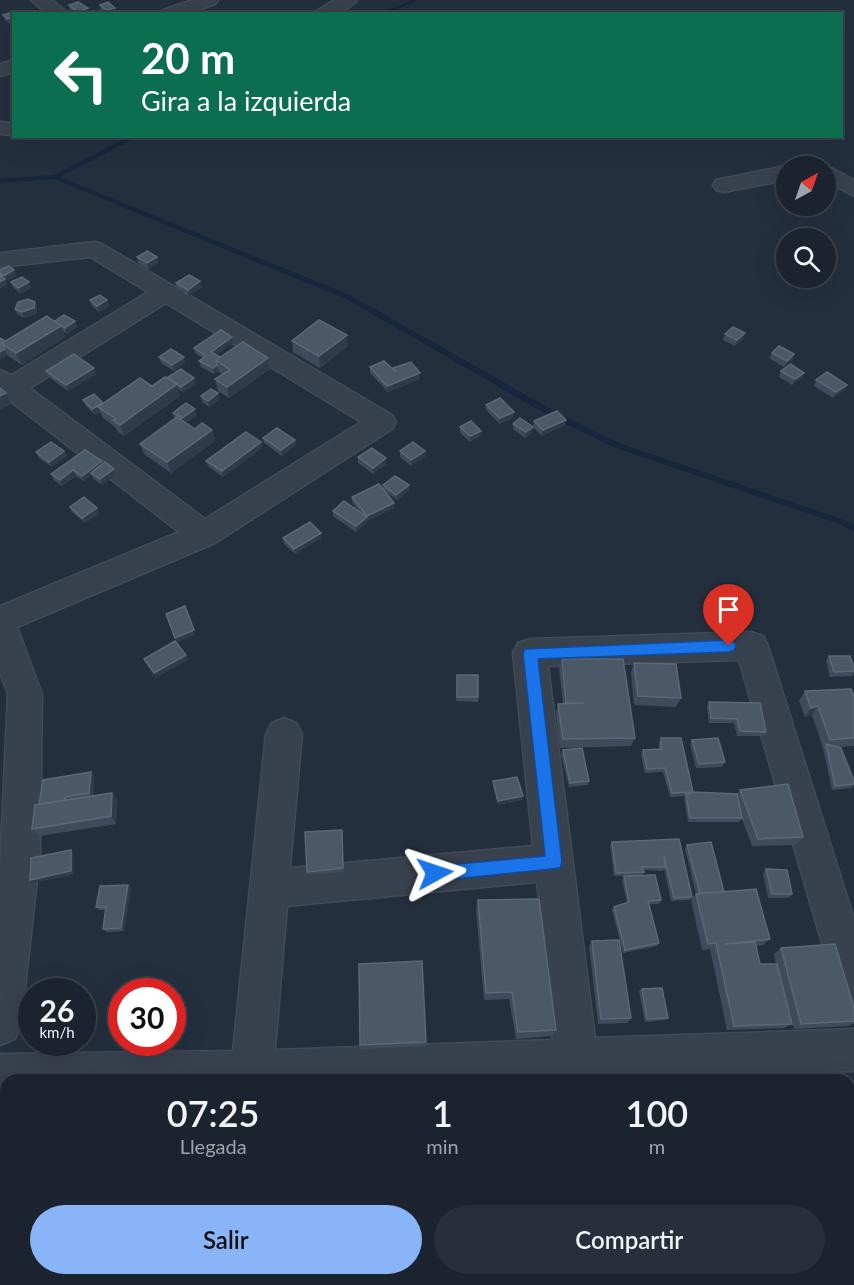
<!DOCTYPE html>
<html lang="es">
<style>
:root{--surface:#1b232e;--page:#282f3a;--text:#f1f3f6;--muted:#a0a4aa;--line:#39404a;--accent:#8ab4f8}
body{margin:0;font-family:Lato,sans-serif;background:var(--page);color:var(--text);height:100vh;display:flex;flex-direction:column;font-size:22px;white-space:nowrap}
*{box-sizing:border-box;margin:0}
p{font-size:20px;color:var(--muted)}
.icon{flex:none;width:33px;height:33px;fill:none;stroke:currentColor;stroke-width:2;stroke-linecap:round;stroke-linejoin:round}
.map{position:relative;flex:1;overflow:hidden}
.side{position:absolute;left:0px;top:1074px;width:855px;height:212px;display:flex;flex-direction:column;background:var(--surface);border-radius:18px 18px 0 0;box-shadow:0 6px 24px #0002,0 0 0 2px var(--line)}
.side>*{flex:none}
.banner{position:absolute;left:12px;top:12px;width:831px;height:126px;border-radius:0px;box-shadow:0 6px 24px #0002,0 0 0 2px var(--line);background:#0b6e4f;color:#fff;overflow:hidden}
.needle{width:39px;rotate:40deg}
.buttons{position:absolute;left:776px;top:156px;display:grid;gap:12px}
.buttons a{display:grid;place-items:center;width:60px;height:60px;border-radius:50%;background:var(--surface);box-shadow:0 6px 24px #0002,0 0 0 2px var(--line);font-size:30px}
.speed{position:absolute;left:18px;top:978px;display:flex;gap:12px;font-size:30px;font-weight:700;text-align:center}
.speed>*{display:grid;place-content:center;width:78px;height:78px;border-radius:50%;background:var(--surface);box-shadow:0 6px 24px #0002,0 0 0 2px var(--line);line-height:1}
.speed small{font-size:15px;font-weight:400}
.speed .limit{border:9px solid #d22;background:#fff;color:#111}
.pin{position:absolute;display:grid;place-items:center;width:51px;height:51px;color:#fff;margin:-62px -26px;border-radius:50% 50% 50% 0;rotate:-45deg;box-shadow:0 0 6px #0007}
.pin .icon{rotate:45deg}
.me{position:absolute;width:66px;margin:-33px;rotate:85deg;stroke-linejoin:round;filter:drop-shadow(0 0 4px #0008)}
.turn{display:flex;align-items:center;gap:21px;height:126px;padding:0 30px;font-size:27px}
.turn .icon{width:78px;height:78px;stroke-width:2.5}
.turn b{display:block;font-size:42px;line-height:51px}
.eta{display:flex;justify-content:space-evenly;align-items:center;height:102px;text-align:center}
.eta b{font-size:36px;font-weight:600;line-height:42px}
.cta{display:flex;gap:12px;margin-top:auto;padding:12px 30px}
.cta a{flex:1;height:69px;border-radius:36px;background:var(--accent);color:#111;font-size:24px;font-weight:600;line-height:69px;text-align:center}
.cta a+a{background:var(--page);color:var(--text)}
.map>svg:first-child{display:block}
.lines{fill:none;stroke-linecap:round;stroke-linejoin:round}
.stream{fill:#17263c;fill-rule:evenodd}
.street-casing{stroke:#414a57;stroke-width:3}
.street{fill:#38414e;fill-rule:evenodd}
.wall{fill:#3f4b5c}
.shaded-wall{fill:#2f3b4b}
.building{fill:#4b5868;stroke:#5c6777;stroke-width:1.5}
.route{fill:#1a73e8;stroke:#114b97;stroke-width:1.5}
</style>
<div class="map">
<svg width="854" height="1285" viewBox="0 0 854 1285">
<rect width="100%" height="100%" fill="#242f3e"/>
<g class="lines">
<path class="stream" d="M412,0H418L387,14H379Z
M130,136H138L60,177L350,295L559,414L619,443L845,520L854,525V532L839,524L613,447L553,418L346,299L54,179L0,183V179L54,175Z"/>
<defs>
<path id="street" d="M31,0H52L69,14H47Z
M192,0H218L215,4L188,14H160L163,10Z
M334,0H357C346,14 329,14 312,14Z
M14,60V72L0,76V64Z
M0,122L14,123V135L0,134Z
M825,165L854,180V196L825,181V166H821Z
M786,166V180L724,192L716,190L713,185L716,180Z
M94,242L102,244L392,415L396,422L392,429L215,543L17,627L42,694L40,853L21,1024L15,1039L0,1045V868L8,694L0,672V606L179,532L0,393V370L12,375L148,292L90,257L0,267V253ZM166,303L361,422L205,519L30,388Z
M751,632L763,636L768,646L854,919V1004L840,998L834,984L739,660L548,666L595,1038L854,1029V1071L617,1080H6V1097L0,1098V1054L233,1051L266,734L272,723L284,718L296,723L302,734L290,868L533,846L513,653L518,643L530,639ZM537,882L553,1040L275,1050L287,906Z"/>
</defs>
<use href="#street" class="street-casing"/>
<use href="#street" class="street"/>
</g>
<path class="wall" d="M69,5L88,8L89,14H75L70,11Z
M100,5L117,13L105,14L101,11Z
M19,14L10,24L5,20L3,15Z
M137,257H157L158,263L148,269L138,263Z
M11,282L31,288L21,294L14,288Z
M176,283L202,287L189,296L177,289Z
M90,300H107L109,306L99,312L92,306Z
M35,302L37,308L36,314L24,318L17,314L15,309Z
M75,321L77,327L67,334L63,331L65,337L22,365L7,355L0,359V338L5,341L55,322Z
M725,334L743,339L735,346L723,340Z
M292,341L348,346L320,368L293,352Z
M233,343L216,355L220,357L268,358L270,369L229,398L218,391L215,379L223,375L218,371L214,374L201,367L199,361L203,358L196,354L194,348Z
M772,353L794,354L792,360L784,367L769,358Z
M159,357L185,363L174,371L161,363Z
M370,367L393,370V368L420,373V379L388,392L370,373Z
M46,371L96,374L68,391L49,377Z
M781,371L804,373L802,378L792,385L779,377Z
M168,377L196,384L183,392L178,389L180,396L124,436L117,431L115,427L103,418L100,412L95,415L86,406L83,400L103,404L152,386L168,379Z
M816,380L844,390L833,398L814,386Z
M201,396L220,399L209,407L202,402Z
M486,405L513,418L500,424L486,410Z
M173,413L197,415L186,423L195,429L212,430L215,441L171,473L144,454L140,444L175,419Z
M534,421L565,425L542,436L533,427Z
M513,424L532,433L525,438L513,429Z
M460,427L480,436L470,442L460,433Z
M263,438L295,440L296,445L282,456L264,443Z
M261,442L262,448L223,477L208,466L206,461Z
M64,451L67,456L52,467L39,458L36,452Z
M400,451H425V457L411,466L400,457Z
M358,457L386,464L373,474L358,463Z
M103,464L114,469L116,475L102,485L93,478L92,475L84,481L76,476L62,486L54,480L51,474Z
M383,485L409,491L397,500L385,491L394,508L367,521V522L356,532L333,516V511L360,512L352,502V497L383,489Z
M70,507L99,514L85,523L72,512Z
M321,533V538L295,554L284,544L283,538Z
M829,656L854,667V673L852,676L830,677L826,661Z
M562,659L635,738L631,746L560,748L556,713L558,704H563L559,669Z
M634,663L681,698L676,707L634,705L631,672Z
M457,675L478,697V702L456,701Z
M805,691L854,697V746L839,747L854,781V785L851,788L832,790L823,748L812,715L805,717L799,701Z
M709,702L766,732L764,736H737L734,723H709L707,706Z
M661,738L693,792L737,794L740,790L803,837L796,845L752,846L742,819L739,822H688L684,798L685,796L670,797L663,772L645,773L641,754L643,750L659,749V743Z
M692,740L725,762L722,767L696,768L690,744Z
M563,750L589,781L588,785L569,787L561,754Z
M91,772L94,776L93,796L112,793L117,800L116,824L39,836L32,829L39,804Z
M493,781L522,800L498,805L493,786Z
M342,830L344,872L308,875L307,872Z
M679,839L692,897L689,900L671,901L664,869L663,871L644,870V872L642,875L614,876L610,845L612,842Z
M687,845L724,892L770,939L763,945L756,946L760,964H776L774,954L781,948L854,1008V1023L849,1026L794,1029L783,986L792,1024L784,1028L727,1030L710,949L702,950L691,900L696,894L685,849Z
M766,869L792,894L789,898H768L763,873Z
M624,876L661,900L659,904H649L659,943L657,946L623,953L612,910L614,907L627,903L622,880Z
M131,888L124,931L106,932L103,929L106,910H99L96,907Z
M478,900L556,1030L552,1036L516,1039L509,999L484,1000L476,910Z
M592,941L631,1018L627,1023L598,1024L589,946Z
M422,961L426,1046L361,1049L360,1045Z
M642,989L668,1018L665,1020L645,1022L639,991Z
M854,1277V1285H844Z"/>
<path class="shaded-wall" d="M88,8L89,14H79L78,12Z
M115,8L117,13L107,14L106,10Z
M14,17V23L10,24L8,19Z
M157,257L158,263L148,269L147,263Z
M14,270L17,276L6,281L8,285L0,289V282L5,279L3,276Z
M200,281L202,287L189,296L188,290Z
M29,282L31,288L21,294L18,288Z
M107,300L109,306L99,312L97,306Z
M35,302L37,308L36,314L24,318L22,312Z
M75,321L77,327L67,334L65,328Z
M61,326L65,337L22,365L16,353Z
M745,333L743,339L735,346L737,340Z
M347,335L348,346L320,368L319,356Z
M232,337L233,343L212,358L211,352Z
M5,349L7,354L0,359V352Z
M794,354L792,360L784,367L787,361Z
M184,357L185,363L174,371L172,365Z
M268,358L270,369L229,398L227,387Z
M217,365L218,371L214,374L213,368Z
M94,368L96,374L68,391L66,385Z
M420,373V379L388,392L387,386Z
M804,373L802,378L792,385L795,379Z
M194,378L196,384L183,392L181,387Z
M177,384L180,396L124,436L120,425Z
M847,385L844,390L833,398L836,392Z
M6,393L11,404L0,410V396Z
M218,393L220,399L209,407L208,401Z
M103,403L98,407L100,412L95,415L92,409Z
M195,409L197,415L184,424L182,418Z
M514,412L513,418L500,424V418Z
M566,420L565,425L542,436L543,430Z
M533,427L532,433L525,438L526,432Z
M212,430L215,441L171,473L167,462Z
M481,431L480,436L470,442V436Z
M295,440L296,445L282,456L281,450Z
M261,442L262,448L223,477L222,471Z
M64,451L67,456L52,467L49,462Z
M425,451V457L411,466V460Z
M386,458V464L373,474V468Z
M102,461L104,467L91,473L92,475L84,481L82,476Z
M114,469L116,475L102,485L100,479Z
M73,470L76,476L62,486L60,480Z
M409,485V491L397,500L396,495Z
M394,503V508L367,521V516Z
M97,508L99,514L85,523L82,518Z
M367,517V522L356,532V526Z
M321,533V538L295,554L294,549Z
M185,606L195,635L177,643L175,638Z
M186,655L188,660L156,678L154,673Z
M818,706L812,715L805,717L811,708Z
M91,772L94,776L92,797L89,793Z
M112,793L117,800L116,824L111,816Z
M523,796L522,800L498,805V801Z
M71,850L74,854V875L33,883L30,880Z
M128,885L131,888L124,931L121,928Z"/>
<path class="building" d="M78,2L88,8L78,12L69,5Z
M108,2L115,8L106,10L100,5Z
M15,11L19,14H14V17L8,19L3,15Z
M147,251L157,257L147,263L137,257Z
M9,266L14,270L3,276L0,273V270Z
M0,275L5,279L0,282Z
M189,275L200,281L188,290L176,283Z
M22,277L29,282L18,288L11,282Z
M100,295L107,300L97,306L90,300Z
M28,299L35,302L34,308L22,312L15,309L18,302Z
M64,315L75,321L65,328L55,321Z
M47,316L61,326L16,353L2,343Z
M319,320L347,335L319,356L292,341Z
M733,327L745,333L737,340L725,334Z
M221,330L232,337L211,352L220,357L216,360L217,365L213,368L199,361L206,356L194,348Z
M0,338L5,341L2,343L5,349L0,352Z
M243,342L268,358L227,387L215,379L230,370L216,360Z
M779,346L794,354L787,361L772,353Z
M171,349L184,357L172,365L159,357Z
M74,354L94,368L66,385L46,371Z
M384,361L396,372L393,368L411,362L420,373L387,386L370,367Z
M791,364L804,373L795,379L781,371Z
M181,369L194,378L181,387L168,377Z
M827,372L847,385L836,392L816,380Z
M165,377L177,384L120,425L113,420L116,419L98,407L140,378L152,386Z
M0,388L6,393L0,396Z
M211,389L218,393L208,401L201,396Z
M94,394L103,403L92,409L83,400Z
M500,398L514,412L500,418L486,405Z
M186,403L195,409L182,418L173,413Z
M557,411L566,420L543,430L534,421Z
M177,417L195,429L202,423L212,430L167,462L140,444Z
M520,418L533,427L526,432L513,424Z
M471,421L481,431L470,436L460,427Z
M277,428L295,440L281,450L263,438Z
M246,432L261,442L222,471L206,461Z
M51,442L64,451L49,462L36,452Z
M413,442L425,451L411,460L400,451Z
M372,448L386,458L373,468L358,457Z
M85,450L102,461L82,476L73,470L60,480L51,474Z
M105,462L114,469L100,479L91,473Z
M395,476L409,485L396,495L383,485Z
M379,484L394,503L367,516L352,497Z
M84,497L97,508L82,518L70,507Z
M344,501L367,517L356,526L333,511Z
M310,522L321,533L294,549L283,538Z
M185,606L194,630L175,638L166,614Z
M175,641L186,655L154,673L144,659Z
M829,656H850L854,667V671L834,672Z
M562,659H623L635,738L563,739L558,704L584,703H566Z
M634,663L676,664L681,698L638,696Z
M457,675H478V697H457Z
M851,689L854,697V738L830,740L818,706L811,708L805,691Z
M709,702L760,703L766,732L740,731L737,719L711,718Z
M661,738H681L693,792L737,794L742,818H690L686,794L693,792L672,793L665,768L647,769L643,750L661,749Z
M718,738L725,762L699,764L692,740Z
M826,744L841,748L854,781V784L835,786Z
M582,748L589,781L570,783L563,750Z
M91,772L89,793L65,797V800L39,804L43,780Z
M517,777L523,796L498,801L493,781Z
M788,784L803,837L758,839L740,790Z
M112,793L111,816L32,829L35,805Z
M342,830L343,868L307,872L305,832Z
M679,839L692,897L674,898L664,856L665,867H642L644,872L616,873L612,842Z
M711,842L724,892L700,893L687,845Z
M71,850V871L30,880L31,858Z
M766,869L787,870L792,894H772Z
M655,875L661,900L648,901L659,943L625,950L614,907L629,902L624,876Z
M128,885L121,928L103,929L106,907H96L100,886Z
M756,889L770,939L725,944L755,942L760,964H777L792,1024L734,1026L716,943L708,944L696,894Z
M539,899L556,1030L518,1032L512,992L486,993L478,900Z
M619,940L631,1018L601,1019L592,941Z
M835,944L854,1008V1021L801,1024L781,948Z
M422,961L426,1042L360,1045L359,964Z
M662,988L668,1018L647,1019L642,989Z"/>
<path class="route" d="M729,640L734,642L736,646L734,650L729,652L538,659L562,862L560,868L435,881L430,879L427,873L430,868L435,866L545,856L523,653L525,649Z"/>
</svg>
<div class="buttons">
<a><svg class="needle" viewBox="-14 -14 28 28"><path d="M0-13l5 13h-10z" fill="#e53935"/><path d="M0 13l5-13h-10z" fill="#a0a4aa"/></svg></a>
<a><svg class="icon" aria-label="search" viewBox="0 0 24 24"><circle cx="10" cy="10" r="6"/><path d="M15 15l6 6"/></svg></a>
</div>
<div class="speed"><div>26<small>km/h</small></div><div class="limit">30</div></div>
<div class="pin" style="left:729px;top:646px;background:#d93025"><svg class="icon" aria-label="arrive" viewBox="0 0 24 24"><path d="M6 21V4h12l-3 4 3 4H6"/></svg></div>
<svg class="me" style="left:435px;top:873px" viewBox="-20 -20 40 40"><path d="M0-17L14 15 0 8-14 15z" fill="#1a73e8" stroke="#fff" stroke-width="4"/></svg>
<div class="banner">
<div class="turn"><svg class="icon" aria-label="left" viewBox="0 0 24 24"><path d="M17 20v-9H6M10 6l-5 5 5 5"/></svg><div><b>20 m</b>Gira a la izquierda</div></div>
</div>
<section class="side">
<div class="eta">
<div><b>07:25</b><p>Llegada</p></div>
<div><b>1</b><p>min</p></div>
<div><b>100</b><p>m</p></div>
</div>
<div class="cta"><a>Salir</a><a>Compartir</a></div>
</section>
</div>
